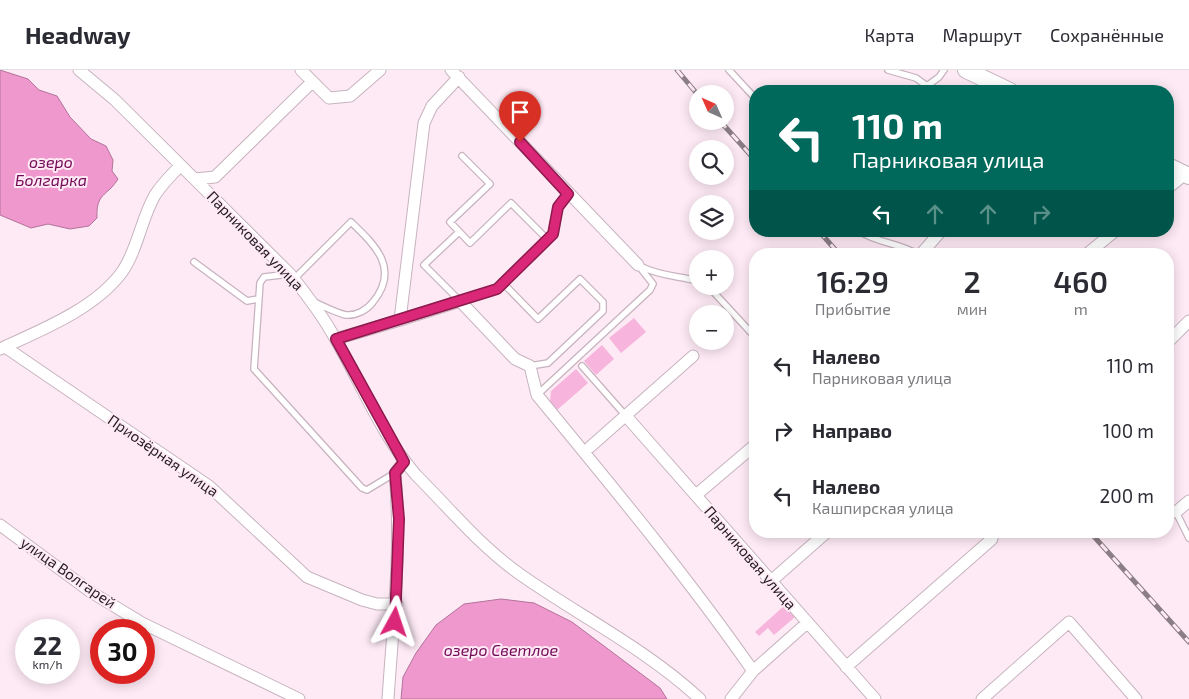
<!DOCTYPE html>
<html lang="ru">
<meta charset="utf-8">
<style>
:root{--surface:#fff;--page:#f2f2f3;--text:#2b2b33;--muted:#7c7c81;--line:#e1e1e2}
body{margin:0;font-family:"Exo 2",sans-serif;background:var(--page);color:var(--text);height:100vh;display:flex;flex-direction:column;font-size:19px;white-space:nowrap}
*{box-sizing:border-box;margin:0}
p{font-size:16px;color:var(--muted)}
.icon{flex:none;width:28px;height:28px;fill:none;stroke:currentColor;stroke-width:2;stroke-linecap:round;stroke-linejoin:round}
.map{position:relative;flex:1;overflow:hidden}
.sheet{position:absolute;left:749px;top:178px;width:425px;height:290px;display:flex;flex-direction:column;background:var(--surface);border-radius:20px;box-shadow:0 2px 12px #0003}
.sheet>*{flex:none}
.guide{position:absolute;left:749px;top:15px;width:425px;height:152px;border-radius:20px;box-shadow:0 2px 12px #0003;background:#00695c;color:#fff;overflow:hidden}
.needle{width:32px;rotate:315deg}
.fabs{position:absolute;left:689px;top:15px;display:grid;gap:10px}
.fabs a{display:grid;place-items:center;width:45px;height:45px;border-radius:50%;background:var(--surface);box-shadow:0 2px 12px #0003;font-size:25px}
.speed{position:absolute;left:15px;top:549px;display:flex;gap:10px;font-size:25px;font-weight:700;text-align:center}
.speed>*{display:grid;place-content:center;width:65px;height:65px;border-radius:50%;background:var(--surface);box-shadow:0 2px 12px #0003;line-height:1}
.speed small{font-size:12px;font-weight:400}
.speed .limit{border:8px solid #d22;background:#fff;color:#111}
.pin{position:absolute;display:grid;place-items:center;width:42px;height:42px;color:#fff;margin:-51px -21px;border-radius:50% 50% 50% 0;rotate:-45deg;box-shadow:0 0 5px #0007}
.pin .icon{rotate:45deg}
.me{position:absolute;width:55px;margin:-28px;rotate:5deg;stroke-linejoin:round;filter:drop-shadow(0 0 4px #0008)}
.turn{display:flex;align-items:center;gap:18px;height:105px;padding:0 20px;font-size:22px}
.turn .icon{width:65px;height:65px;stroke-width:2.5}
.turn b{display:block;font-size:35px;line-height:42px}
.lanes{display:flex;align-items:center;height:48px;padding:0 20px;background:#0003;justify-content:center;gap:25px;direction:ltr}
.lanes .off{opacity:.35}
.eta{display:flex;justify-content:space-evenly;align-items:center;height:85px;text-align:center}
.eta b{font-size:30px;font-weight:600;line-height:35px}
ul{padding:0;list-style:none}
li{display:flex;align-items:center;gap:15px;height:65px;padding:0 20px}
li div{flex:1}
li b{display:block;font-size:19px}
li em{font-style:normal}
header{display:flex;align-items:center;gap:30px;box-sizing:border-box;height:70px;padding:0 25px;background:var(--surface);border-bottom:1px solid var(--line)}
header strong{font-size:24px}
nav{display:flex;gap:28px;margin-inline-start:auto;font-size:18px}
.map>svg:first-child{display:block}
.green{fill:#f7b4dc}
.water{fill:#ef98ce;stroke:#b2729a}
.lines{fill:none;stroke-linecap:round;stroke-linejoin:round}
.service-casing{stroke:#c7b3be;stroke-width:8}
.minor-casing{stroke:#c7b3be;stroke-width:13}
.secondary-casing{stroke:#c7b3be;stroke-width:18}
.service{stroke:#fff;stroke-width:5.5}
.minor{stroke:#fff;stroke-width:11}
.secondary{stroke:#fff;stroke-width:16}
.rail-casing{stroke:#8b7e85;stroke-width:5}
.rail{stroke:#feeaf5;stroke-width:3;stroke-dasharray:9;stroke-linecap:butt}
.route-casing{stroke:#8e194d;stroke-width:12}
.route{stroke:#db2777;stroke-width:9}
.labels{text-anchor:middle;stroke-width:4;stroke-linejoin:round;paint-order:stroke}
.street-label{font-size:15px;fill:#221b1f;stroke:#feeaf5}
.water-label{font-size:16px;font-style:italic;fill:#730a57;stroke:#feeaf5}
</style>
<header>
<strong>Headway</strong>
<nav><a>Карта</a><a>Маршрут</a><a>Сохранённые</a></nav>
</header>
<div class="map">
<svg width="1189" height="629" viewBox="0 0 1189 629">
<rect width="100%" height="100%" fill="#feeaf5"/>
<path class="green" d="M634,248L646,262L621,283L609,268Z
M602,275L614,289L596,305L584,291Z
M576,299L588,313L557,340L550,332L551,321Z
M785,535L795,547L774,565L768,558L759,566L755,562Z"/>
<path class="water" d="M0,0L28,9L39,20L57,26L70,47L91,69L106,76L113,90L112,101L118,109C107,127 96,122 97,148L89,156L70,159L48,154L31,158L0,145Z
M501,529L534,533L572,552L660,618L667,629H401L403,607L416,583L436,555L464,534Z"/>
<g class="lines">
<defs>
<path id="service" d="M729,0L755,28
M888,0L916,8L927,16L939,7L944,0
M859,161C877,173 899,173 917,184
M459,162L424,195L460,231L497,219L548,170L511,133L470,173L450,152L490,114L462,86
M548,170L555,159L558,137L568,124
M194,192L247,231L258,229
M642,197C660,206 679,206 698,211
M290,204L264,207L260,213L254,299L362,418L367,420L395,403
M294,209L351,152C376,176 400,199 373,232C367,240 356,246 346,245C336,243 323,236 314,232
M503,213L538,249L580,209L603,232V241L548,293L530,296
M708,216L755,267
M582,296L626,346
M537,325L650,220L653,214L638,195
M1168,440L1176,442L1189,468"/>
<path id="minor" d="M79,0L115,30L290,204C307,225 323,246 336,270C362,315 382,366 416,405C450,439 482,478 521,505C581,547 646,579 700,629
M301,0L329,28L350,26L380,0
M451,0L638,195
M195,109L215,107L312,12
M1168,118L1185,104
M921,184L941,161
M1087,184L1115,161
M400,250L460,231L515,289L530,296L537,325C611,415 686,505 753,601
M336,269L400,250L424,53L432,36L459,7
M1168,272L1189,251
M5,277L209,416L307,507L362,530L377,534H397
M0,279C41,260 95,239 122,202C138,179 141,149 155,125C162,114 171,105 180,96
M626,346L875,629
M590,377L693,286
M696,425L755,375
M1176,442L1189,431
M0,455L91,522L142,553L299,629
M770,512L828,461
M846,597L992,469
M388,629C393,553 402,479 395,403L404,392
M731,629L753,601L807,553
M982,629L1069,552L1136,629"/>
<path id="secondary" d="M966,0L1010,21
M1168,96L1189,106"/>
</defs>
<use href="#service" class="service-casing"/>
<use href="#minor" class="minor-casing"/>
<use href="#secondary" class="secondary-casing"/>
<use href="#service" class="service"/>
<use href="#minor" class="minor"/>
<use href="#secondary" class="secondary"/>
<defs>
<path id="rail" d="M677,0L698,25
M720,51L755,90
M819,161L839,184
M1089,461L1189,572"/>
</defs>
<use href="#rail" class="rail-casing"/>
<use href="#rail" class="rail"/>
</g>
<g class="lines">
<defs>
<path id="route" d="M395,552L399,449L395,403L404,392L336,269L497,219L553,164L558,137L568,124L520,72"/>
</defs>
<use href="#route" class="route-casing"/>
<use href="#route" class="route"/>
</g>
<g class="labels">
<g class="street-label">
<text transform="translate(255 171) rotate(46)" y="5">Парниковая улица</text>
<text transform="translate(163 386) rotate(35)" y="5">Приозёрная улица</text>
<text transform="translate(750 488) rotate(49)" y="5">Парниковая улица</text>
<text transform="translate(68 503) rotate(35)" y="5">улица Волгарей</text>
</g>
<g class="water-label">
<text x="51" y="98">озеро<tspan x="51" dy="18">Болгарка</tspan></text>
<text x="501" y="586">озеро Светлое</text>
</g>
</g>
</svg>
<div class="fabs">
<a><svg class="needle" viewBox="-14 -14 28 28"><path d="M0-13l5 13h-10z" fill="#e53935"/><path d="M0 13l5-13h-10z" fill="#7c7c81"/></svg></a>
<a><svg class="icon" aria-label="search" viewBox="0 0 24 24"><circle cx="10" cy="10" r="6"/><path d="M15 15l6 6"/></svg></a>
<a><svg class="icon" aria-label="layers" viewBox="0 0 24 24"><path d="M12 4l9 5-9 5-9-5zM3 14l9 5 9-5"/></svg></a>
<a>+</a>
<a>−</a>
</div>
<div class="speed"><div>22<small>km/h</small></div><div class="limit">30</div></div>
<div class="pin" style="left:520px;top:72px;background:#d93025"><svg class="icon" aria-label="arrive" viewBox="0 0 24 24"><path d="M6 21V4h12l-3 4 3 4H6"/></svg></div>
<svg class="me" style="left:395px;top:552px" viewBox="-20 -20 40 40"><path d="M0-17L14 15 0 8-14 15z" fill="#db2777" stroke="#fff" stroke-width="4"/></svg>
<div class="guide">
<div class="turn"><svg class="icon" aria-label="left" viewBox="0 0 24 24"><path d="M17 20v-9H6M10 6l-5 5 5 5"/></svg><div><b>110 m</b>Парниковая улица</div></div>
<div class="lanes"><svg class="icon" aria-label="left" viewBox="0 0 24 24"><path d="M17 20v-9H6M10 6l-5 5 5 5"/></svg><svg class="icon off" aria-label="ahead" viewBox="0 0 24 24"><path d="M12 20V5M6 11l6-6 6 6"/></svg><svg class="icon off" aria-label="ahead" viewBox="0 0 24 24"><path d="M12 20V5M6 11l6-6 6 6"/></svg><svg class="icon off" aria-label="right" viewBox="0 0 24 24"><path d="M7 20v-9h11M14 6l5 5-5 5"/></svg></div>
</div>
<section class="sheet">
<div class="eta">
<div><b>16:29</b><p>Прибытие</p></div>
<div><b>2</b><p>мин</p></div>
<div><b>460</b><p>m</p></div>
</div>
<ul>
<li><svg class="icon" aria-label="left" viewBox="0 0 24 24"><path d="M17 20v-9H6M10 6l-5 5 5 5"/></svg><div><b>Налево</b><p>Парниковая улица</p></div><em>110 m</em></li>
<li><svg class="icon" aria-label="right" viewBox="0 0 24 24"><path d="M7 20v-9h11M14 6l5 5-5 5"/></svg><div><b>Направо</b></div><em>100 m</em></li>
<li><svg class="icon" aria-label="left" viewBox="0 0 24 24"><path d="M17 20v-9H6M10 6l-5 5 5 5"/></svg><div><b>Налево</b><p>Кашпирская улица</p></div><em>200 m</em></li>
</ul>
</section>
</div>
